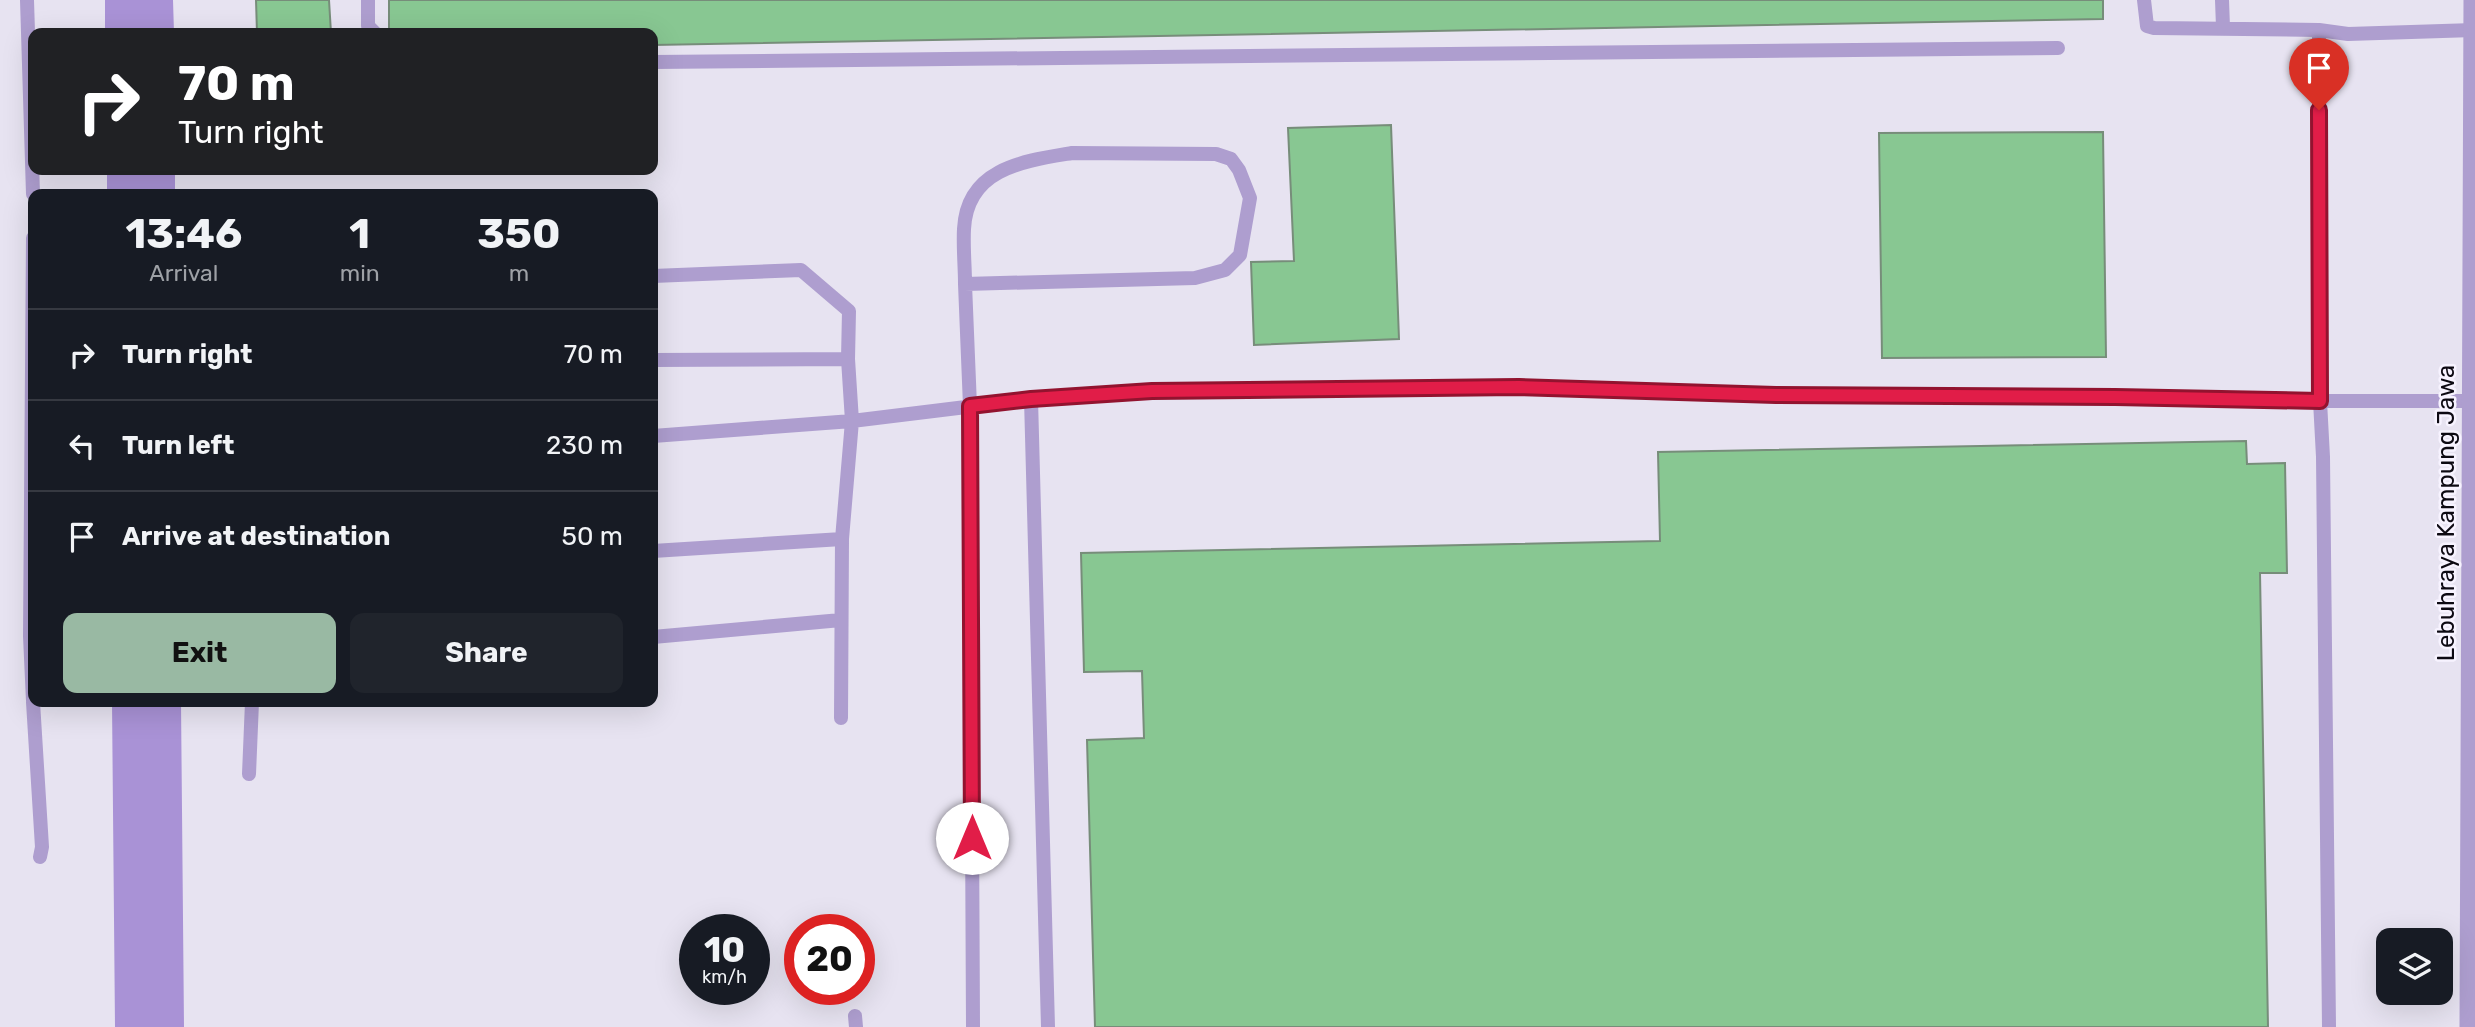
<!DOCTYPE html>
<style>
:root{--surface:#171b24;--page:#20242c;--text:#f1f3f6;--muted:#9ea1a6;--line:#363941;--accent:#99b9a3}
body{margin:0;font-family:Rubik,sans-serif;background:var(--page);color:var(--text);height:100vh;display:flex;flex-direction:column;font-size:26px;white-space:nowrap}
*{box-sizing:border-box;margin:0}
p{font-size:23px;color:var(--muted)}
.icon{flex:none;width:38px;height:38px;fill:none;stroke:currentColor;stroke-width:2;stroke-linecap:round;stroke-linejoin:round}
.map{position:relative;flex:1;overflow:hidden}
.drawer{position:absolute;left:28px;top:189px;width:630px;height:518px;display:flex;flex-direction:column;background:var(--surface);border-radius:14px;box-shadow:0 7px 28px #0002}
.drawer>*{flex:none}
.top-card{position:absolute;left:28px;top:28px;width:630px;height:147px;border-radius:14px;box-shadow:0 7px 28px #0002;background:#202124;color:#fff;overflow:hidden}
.controls{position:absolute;left:2376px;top:928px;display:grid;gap:14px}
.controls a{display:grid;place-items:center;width:77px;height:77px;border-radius:14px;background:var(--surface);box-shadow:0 7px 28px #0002;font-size:35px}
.speed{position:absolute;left:679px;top:914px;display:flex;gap:14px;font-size:35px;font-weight:700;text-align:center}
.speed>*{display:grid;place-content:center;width:91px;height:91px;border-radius:50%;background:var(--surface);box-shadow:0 7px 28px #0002;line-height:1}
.speed small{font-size:18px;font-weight:400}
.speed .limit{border:10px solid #d22;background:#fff;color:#111}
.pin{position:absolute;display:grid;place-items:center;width:60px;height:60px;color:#fff;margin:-72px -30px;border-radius:50% 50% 50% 0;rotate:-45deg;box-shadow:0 0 7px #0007}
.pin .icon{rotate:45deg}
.me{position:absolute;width:77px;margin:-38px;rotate:0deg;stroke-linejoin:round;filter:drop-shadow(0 0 5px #0008)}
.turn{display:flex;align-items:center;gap:24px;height:147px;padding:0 35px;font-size:32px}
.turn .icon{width:91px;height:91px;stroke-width:2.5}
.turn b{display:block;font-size:49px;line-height:60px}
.eta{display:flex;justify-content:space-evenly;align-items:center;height:119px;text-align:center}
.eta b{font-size:42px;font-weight:700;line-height:49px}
.cta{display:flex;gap:14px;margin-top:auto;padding:14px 35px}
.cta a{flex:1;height:80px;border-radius:14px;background:var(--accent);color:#111;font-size:28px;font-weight:700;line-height:80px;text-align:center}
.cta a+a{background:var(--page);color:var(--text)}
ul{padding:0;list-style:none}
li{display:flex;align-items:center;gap:21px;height:91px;padding:0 35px;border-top:2px solid var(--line)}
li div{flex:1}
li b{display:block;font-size:26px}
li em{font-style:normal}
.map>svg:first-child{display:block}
.built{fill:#e7e3f1;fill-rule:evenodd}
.water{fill:#a992d6}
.building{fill:#88c792;stroke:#778d7a;stroke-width:2}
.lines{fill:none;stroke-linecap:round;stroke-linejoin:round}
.service{stroke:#ae9ecf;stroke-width:14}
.tertiary{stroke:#ae9ecf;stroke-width:21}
.route-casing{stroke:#92132f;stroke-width:18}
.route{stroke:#e11d48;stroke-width:12}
.labels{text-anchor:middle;stroke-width:5;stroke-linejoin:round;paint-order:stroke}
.street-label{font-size:24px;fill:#0c0912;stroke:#f7f3ff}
</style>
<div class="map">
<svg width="2475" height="1027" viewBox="0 0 2475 1027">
<rect width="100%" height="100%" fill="#f7f3ff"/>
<path class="built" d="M0,0H2475V1027H0ZM33,33H653V170H33ZM33,194H653V702H33ZM695,929H754V989H695ZM800,929H859V989H800ZM2389,940H2441V992H2389Z"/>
<path class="water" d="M105,0H173L174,33H105Z
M107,170H175V194H107Z
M112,702H181L184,1027H115Z"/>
<path class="building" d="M256,0H329L331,33H257Z
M389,0H2103V19L653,45V33H389Z
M1391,125L1399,339L1254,345L1251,262L1294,261L1288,128Z
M2103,132L2106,357L1882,358L1879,133Z
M2246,441L2247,464L2285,463L2287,573H2260L2268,1027H1095L1087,740L1144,738L1142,671L1084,672L1081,553L1660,541L1658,452Z"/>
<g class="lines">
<path class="service" d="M27,0L33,194
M368,0V26L375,33
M2144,0L2147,26L2154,28L2319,30L2348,34L2474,30
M2222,0L2223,27
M2319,30L2320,401H2475
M653,62L2058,48
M1072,153L1216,154L1231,159L1239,170L1250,198L1240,255L1225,270L1195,278L965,284C965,266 963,247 964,229C967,168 1024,161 1072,153Z
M33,238L30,636L33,701
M653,276L801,270L849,311L848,359L852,421L653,436
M965,284L970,406L973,1027
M653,360L848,359
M1031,399L1048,1027
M653,551L842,539
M653,637L841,620
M33,702L42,847L40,857
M841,718L842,539L852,421L1031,399L1152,391L1519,387L1776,395L2320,401L2323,457L2329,1027
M249,774L252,702
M855,1016L856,1027"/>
<path class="tertiary" d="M2470,1027L2474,0"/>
</g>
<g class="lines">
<defs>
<path id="route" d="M972,838L970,406L1031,399L1152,391L1519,387L1776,395L2115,397L2320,401L2319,110"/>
</defs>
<use href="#route" class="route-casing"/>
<use href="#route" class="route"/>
</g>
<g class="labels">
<g class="street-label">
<text transform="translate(2446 513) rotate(-90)" y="8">Lebuhraya Kampung Jawa</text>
</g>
</g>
</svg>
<div class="controls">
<a><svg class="icon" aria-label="layers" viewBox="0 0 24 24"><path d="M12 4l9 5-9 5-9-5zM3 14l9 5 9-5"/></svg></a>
</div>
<div class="speed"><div>10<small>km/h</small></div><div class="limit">20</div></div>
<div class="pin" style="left:2319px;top:110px;background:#d93025"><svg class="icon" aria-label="arrive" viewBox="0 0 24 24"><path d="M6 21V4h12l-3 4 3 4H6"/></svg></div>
<svg class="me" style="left:972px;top:838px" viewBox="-20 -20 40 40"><circle r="19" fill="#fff"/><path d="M0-13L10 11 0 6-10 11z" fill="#e11d48"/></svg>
<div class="top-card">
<div class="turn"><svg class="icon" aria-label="right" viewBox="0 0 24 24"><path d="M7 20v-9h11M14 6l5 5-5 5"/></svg><div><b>70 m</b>Turn right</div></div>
</div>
<section class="drawer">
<div class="eta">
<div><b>13:46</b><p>Arrival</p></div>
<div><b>1</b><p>min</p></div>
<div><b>350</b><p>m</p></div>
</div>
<ul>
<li><svg class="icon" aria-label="right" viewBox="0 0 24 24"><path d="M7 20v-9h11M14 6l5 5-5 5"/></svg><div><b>Turn right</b></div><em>70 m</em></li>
<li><svg class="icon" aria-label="left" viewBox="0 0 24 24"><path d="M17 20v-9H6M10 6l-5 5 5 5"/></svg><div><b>Turn left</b></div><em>230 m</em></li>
<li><svg class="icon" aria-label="arrive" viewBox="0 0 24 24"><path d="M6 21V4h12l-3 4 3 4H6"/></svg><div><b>Arrive at destination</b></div><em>50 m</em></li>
</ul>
<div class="cta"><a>Exit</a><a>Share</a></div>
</section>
</div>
